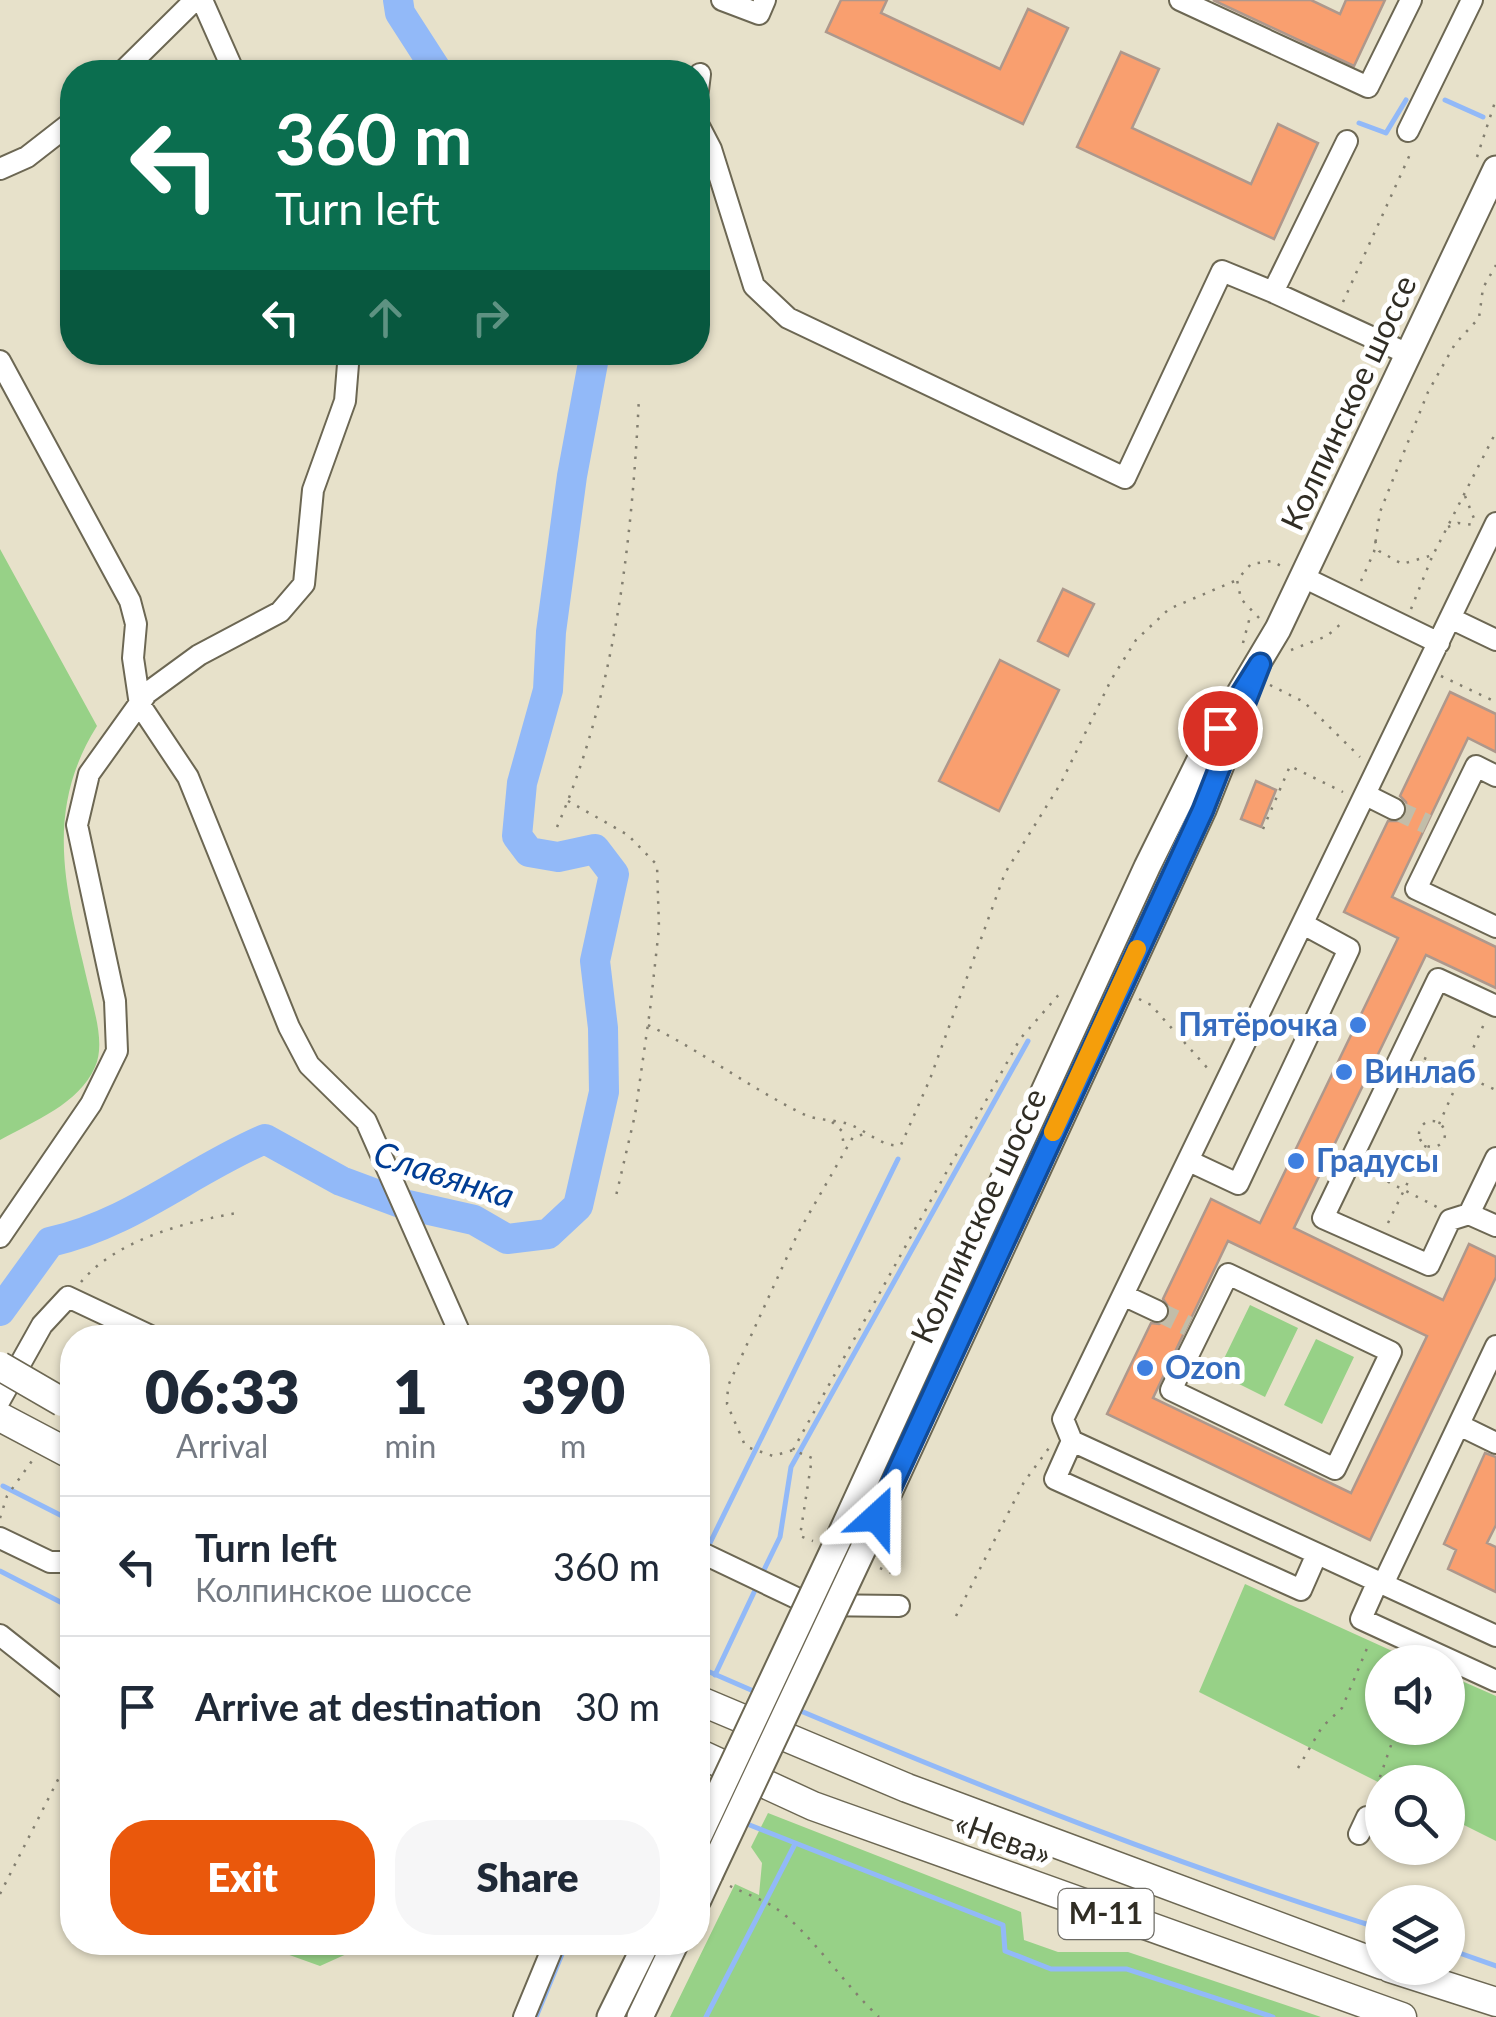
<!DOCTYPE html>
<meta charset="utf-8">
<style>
:root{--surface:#fff;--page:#f6f6f7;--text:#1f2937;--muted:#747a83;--line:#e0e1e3;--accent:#ea580c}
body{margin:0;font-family:Lato,sans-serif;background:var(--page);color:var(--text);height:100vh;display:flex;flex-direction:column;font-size:38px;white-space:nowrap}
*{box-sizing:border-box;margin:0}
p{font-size:32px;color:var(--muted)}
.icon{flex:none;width:55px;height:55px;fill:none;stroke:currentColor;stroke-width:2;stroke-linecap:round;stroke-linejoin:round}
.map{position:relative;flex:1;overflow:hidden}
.side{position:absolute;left:60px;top:1325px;width:650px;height:630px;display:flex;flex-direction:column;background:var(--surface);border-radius:40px;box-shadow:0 2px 8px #0004}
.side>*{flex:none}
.guide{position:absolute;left:60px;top:60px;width:650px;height:305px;border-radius:40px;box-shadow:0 2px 8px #0004;background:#0b6e4f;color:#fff;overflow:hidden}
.tools{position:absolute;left:1365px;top:1645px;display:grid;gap:20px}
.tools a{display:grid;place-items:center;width:100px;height:100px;border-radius:50%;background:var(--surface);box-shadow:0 2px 8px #0004;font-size:50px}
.pin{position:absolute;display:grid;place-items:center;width:85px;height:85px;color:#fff;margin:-42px;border:5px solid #fff;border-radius:50%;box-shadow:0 2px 10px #0007}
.me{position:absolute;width:110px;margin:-55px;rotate:24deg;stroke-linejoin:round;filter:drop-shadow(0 0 8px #0008)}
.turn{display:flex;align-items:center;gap:35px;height:210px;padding:0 50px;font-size:45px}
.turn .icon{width:130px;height:130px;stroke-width:2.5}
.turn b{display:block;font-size:70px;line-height:85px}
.lanes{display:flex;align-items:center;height:95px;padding:0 50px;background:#0003;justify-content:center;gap:50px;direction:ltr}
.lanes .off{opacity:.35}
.eta{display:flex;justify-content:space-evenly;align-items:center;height:170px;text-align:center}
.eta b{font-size:60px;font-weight:800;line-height:70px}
.cta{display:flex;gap:20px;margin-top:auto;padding:20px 50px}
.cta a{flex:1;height:115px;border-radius:40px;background:var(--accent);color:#fff;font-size:40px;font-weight:800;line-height:115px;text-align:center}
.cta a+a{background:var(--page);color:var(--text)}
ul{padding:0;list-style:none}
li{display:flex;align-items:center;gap:30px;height:140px;padding:0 50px;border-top:2px solid var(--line)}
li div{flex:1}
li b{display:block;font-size:38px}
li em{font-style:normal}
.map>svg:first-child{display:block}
.green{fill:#97d187}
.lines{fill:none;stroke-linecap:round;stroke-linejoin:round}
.stream{stroke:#92b9f8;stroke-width:5}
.river{stroke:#92b9f8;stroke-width:30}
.building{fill:#f99f6f;stroke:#ae988c;stroke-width:2.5;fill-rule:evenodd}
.minor-tunnel{stroke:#c2bda9;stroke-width:20;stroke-dasharray:20 10;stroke-linecap:butt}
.minor-casing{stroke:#6c6753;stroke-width:24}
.major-casing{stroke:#6c6753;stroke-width:29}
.highway-casing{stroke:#6c6753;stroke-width:31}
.path{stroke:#837f70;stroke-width:2.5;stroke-dasharray:2.5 8;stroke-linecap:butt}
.minor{stroke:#fff;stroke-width:20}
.major{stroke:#fff;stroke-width:25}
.highway{stroke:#fff;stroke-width:28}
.major-bridge-casing{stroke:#6c6753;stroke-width:29;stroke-linecap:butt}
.highway-bridge-casing{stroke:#6c6753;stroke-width:31;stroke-linecap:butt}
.major-bridge{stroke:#fff;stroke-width:25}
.highway-bridge{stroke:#fff;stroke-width:28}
.route-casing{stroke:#114b97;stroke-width:25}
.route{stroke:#1a73e8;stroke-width:18}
.slow{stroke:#f59e0b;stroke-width:18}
.shop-dot{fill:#3f7fe0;stroke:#fff;stroke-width:4}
.labels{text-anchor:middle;stroke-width:10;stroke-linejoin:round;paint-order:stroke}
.shield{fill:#fff;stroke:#6e6c66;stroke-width:2.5}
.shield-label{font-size:30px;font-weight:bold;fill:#302d24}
.street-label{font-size:32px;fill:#302d24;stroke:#fff}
.shop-label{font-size:32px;font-weight:bold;fill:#366cbe;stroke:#fff;text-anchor:start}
.water-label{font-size:35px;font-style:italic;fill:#003d94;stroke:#fff}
</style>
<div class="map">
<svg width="1496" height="2017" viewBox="0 0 1496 2017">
<rect width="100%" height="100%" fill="#e7e1ca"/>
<path class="green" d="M0,549L97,726C41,815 68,897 90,992C95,1014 105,1045 95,1067C79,1104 34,1121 0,1140Z
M1250,1305L1298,1328L1265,1397L1217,1373Z
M1316,1339L1354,1357L1322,1424L1284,1405Z
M1245,1584L1401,1655L1398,1662H1382V1728H1448V1675L1496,1696V1841L1448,1817V1782L1382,1784L1199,1692Z
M768,1813L1021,1912L1024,1940L1058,1952H1128L1321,2017H670L735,1884L759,1895L762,1863L751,1847Z
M256,1943H361L351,1952L320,1966Z"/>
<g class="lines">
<path class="stream" d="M1445,100L1483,117
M1359,123L1386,133L1406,100
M3,1486L72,1521
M708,1547L898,1159
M698,1569L703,1557
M0,1571L72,1608
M761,1576L780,1537L791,1467L1028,1041
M698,1667L758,1693
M715,1675L757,1586
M796,1709C988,1790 1183,1867 1382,1929
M742,1822L1003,1925L1005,1951L1051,1969H1127L1273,2017
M1448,1949L1496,1966
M536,2017L567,1942
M706,2017L795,1844"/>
<path class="river" d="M398,0L400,13L438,72
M0,1311L50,1242C131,1224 190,1171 265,1139L341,1181L403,1204L474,1220L507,1239L548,1234L578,1206L604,1092L603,1028L595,961L614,874L595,849L558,857L529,852L517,836L522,783L548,690L551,632L572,476L595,352"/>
</g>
<path class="building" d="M841,0H887L881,13L1000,69L1028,9L1068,28L1023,124L826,32Z
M1213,0H1311L1340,14L1346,0H1385L1354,66Z
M1121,52L1159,69L1132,128L1251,184L1278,124L1318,143L1274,239L1077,147Z
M1063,589L1094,604L1068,656L1038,641Z
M1000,660L1059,690L999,811L939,781Z
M1450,692L1496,714V752L1468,738L1392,897L1496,947V988L1426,955L1294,1228L1443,1300L1469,1244L1496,1257V1277L1370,1540L1107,1414L1151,1323L1159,1324L1169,1318L1170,1309L1163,1299L1211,1199L1260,1223L1398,938L1344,912L1388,821H1401L1407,814L1406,802L1400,796ZM1228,1241L1427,1336L1351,1493L1153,1398Z
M1256,781L1276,790L1261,827L1241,819Z
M1485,1453L1496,1457V1525L1487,1543L1496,1547V1592L1448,1569L1456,1550L1444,1544Z"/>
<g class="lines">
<path class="minor-tunnel" d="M1394,809L1427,824
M1157,1311L1188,1326"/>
<defs>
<path id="minor" d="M202,0L234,72
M722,0L759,14L765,0
M1180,0L1368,87L1411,0
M122,72L195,0
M698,90L700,74
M698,124L711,149L754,286L788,318L1125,478L1222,271L1273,292L1347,141
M1408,131L1472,0
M0,169L27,157L72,122
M1273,292L1408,354
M0,361L130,601L136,624L133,658L140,705L188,777L289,1027L309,1065L366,1121L462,1338
M1496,523L1063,1419L1072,1441L1496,1636
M1303,577L1439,643
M1450,618L1496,640
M1496,776L1476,766L1416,889L1496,927
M1366,795L1394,809
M1496,1158L1469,1214L1496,1226
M1189,1161L1238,1184L1349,949L1303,924
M1469,1214L1450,1220L1429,1265L1323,1218L1438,979L1496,1006
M0,1237L91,1104L117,1051L115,1001L77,825L89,774L147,693L199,655L280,612L304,584L313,490L345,401L349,352
M1228,1274L1391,1352L1335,1469L1171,1390Z
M1125,1296L1157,1311
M0,1400L42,1325L68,1297L155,1338
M1459,1425L1496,1443
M1072,1441L1055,1479L1301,1590L1316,1556
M0,1538L50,1562H72
M698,1551L811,1605L899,1606
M1378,1581L1361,1619L1496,1681
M1384,1582L1496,1346
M0,1635L72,1692
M1359,1834L1367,1817
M524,2017L555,1942"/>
<path id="major" d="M839,1538L1147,867L1200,760L1278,629L1496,169
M863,1549L1203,810L1239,720
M698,1900L710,1874
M610,2017L647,1942
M640,2017L676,1942"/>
<path id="highway" d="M0,1417L72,1455
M698,1700L907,1788L1382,1965
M698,1753L813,1806L1402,2017
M1390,1968L1496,2002"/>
</defs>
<use href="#minor" class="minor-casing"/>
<use href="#major" class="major-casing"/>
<use href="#highway" class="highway-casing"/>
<path class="path" d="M1477,157L1496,99
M1343,302L1412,150
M1465,496L1475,521
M1448,527L1458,523L1474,525
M1375,541L1379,551L1402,564L1433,555L1496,432
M1361,581L1374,552L1380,512L1428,392L1455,344L1479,318L1483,288L1496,265
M1411,609L1432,557
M1259,618L1241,599L1237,580L1251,564L1272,561L1283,567
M1243,643L1251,613
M1291,650L1327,636L1344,621
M1441,676L1496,702
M1270,685L1304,702L1360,757
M568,801L628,835L657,865L659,928L650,1010L635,1115L616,1196
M557,827C615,694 632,542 639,397
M1263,829L1290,766L1343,792
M1139,999L1151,1005L1210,1071
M648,1025C703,1052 750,1088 805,1115C819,1121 836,1119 851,1125C867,1131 883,1148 901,1145L930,1079L1005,873L1061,783L1111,680L1136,640L1169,609L1237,580
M1424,1058L1496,1090
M1419 1134a13 13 0 1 1 26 0a13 13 0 1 1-26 0Z
M832,1122L842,1131L844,1149
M1439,1124L1484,1024
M1369,1172L1437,1207
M1388,1223L1426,1145
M81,1282C116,1240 185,1222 237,1213
M744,1443L727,1404L728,1386L798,1233L853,1137L865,1134
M750,1448L773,1456L793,1450L812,1458L800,1536L813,1541
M793,1450L1020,1039L1062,991
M0,1518L7,1496L34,1458
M880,1568L891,1573
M956,1616L1024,1482L1049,1448
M1298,1768L1322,1727L1342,1708L1368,1646
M1373,1797L1397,1728
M730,1886C744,1893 761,1899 774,1907C809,1930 845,1986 879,2017
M0,1894L72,1752"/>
<use href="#minor" class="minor"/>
<use href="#major" class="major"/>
<use href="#highway" class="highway"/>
<defs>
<path id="major-bridge" d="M698,1838L839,1538
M710,1874L863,1549"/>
<path id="highway-bridge" d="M0,1366L62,1402"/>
</defs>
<use href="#major-bridge" class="major-bridge-casing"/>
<use href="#highway-bridge" class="highway-bridge-casing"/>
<use href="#major-bridge" class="major-bridge"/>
<use href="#highway-bridge" class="highway-bridge"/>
</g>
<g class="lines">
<defs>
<path id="route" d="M877,1517L1203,810L1260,664L1220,728"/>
</defs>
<use href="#route" class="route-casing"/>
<use href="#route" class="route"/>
<path class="slow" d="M1053,1132L1137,949"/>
</g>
<g class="shop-dot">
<circle cx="1358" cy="1025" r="10"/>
<circle cx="1344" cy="1072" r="10"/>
<circle cx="1296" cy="1161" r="10"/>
<circle cx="1145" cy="1368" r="10"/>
</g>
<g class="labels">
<rect class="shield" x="1058.5" y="1889" width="95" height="50" rx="8"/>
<g class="shield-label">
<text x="1106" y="1924">М-11</text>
</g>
<g class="street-label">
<text transform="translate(1349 403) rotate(-65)" y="11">Колпинское шоссе</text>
<text transform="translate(979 1216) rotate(-65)" y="11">Колпинское шоссе</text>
<text transform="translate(1003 1839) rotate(20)" y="11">«Нева»</text>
</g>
<g class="shop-label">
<text x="1338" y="1036" text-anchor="end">Пятёрочка</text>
<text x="1364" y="1083">Винлаб</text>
<text x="1316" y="1172">Градусы</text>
<text x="1165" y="1379">Ozon</text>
</g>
<g class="water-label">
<text transform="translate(444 1175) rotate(18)" y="12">Славянка</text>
</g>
</g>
</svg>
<div class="tools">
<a><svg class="icon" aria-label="sound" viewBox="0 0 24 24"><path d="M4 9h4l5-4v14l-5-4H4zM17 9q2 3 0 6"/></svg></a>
<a><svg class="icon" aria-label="search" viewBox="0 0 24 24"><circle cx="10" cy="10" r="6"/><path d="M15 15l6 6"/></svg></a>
<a><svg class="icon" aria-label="layers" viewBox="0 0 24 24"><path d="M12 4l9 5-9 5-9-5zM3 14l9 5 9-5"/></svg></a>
</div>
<div class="pin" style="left:1220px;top:728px;background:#d93025"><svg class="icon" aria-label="arrive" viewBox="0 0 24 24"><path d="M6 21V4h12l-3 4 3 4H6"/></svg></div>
<svg class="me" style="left:877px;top:1517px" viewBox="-20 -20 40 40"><path d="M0-17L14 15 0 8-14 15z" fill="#1a73e8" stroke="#fff" stroke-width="4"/></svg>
<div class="guide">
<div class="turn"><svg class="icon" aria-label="left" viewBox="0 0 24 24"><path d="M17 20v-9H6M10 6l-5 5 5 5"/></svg><div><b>360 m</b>Turn left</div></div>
<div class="lanes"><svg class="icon" aria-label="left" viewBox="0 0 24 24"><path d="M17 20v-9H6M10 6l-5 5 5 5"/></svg><svg class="icon off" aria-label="ahead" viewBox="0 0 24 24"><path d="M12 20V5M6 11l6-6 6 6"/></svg><svg class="icon off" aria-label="right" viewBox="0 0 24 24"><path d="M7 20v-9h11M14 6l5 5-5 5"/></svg></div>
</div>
<section class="side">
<div class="eta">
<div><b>06:33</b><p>Arrival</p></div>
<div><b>1</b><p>min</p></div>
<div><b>390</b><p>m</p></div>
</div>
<ul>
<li><svg class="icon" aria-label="left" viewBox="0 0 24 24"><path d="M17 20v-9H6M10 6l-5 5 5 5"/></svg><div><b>Turn left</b><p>Колпинское шоссе</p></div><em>360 m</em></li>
<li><svg class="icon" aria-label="arrive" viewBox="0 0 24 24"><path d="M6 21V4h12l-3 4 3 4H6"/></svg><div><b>Arrive at destination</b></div><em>30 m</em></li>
</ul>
<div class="cta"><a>Exit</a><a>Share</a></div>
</section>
</div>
